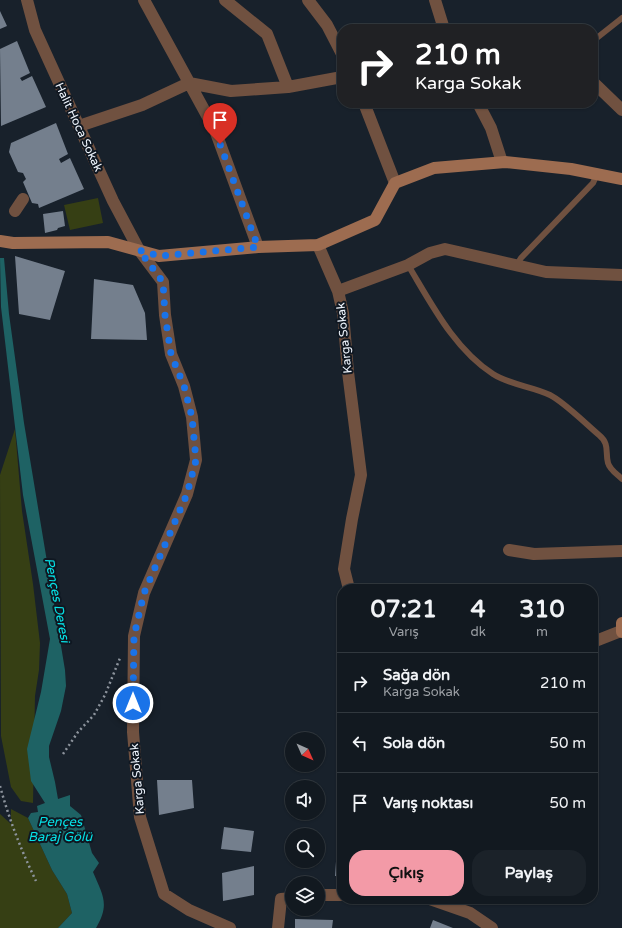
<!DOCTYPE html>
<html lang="tr">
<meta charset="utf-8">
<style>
:root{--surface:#121920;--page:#1b2229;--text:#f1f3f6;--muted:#9ca0a5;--line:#31383e;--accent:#f39aa7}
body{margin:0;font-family:"Varela Round",sans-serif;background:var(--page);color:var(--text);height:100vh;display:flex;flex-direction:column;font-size:15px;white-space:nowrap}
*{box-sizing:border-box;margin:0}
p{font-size:13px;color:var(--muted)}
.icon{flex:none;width:22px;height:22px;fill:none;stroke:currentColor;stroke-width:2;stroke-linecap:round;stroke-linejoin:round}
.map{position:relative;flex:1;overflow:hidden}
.panel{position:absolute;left:337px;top:584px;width:261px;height:320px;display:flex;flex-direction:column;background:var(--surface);border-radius:16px;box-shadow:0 1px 3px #0004,0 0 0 1px var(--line)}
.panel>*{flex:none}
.hud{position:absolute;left:337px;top:24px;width:261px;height:84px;border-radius:16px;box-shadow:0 1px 3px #0004,0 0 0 1px var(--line);background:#202124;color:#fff;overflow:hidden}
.needle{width:26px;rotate:135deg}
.buttons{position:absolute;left:285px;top:732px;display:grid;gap:8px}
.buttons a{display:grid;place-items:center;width:40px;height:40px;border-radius:50%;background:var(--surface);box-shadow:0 1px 3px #0004,0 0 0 1px var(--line);font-size:20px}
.pin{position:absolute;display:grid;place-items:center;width:34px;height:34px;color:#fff;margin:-41px -17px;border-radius:50% 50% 50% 0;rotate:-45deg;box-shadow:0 0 4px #0007}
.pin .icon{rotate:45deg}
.me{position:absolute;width:44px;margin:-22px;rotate:0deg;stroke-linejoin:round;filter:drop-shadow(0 0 3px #0008)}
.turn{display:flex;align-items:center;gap:14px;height:84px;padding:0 12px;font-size:18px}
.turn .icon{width:52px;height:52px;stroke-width:2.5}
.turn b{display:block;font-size:28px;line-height:34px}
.eta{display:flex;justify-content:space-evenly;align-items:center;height:68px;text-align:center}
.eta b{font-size:24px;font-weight:800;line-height:28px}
.action{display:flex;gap:8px;margin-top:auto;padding:8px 12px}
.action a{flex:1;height:46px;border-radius:16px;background:var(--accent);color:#111;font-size:16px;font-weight:800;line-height:46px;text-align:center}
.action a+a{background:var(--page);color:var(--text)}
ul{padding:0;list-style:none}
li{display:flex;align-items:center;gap:12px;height:60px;padding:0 12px;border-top:1px solid var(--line)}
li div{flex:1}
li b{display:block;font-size:15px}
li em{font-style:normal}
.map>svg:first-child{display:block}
.green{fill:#363f14}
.water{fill:#1e6264}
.building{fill:#747f8d}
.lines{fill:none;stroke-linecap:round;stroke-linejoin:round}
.path{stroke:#8d949d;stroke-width:2.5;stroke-dasharray:2 3;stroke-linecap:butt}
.lane{stroke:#705140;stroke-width:6}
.street{stroke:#705140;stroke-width:12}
.secondary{stroke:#9d6c50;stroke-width:12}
.route{stroke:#1a73e8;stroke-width:7;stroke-dasharray:0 12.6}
.labels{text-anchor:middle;stroke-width:4;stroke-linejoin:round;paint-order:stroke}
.street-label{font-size:12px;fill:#eff5fd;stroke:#0f1721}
.water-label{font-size:13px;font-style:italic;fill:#06e1e6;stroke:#0f1721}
</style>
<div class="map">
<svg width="622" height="928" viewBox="0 0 622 928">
<rect width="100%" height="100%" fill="#18212b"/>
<path class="green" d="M98,198L103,223L70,230L64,205Z
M15,429L22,511L33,584L40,643L39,670L35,696L33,803L21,801L11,787L1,736L0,475Z
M11,809L28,818L52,870L67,894L72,913L58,928H0V814L11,824Z"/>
<path class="water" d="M0,258H4L9,314L24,423L65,670L66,686L61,711L49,746V757L55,782L58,799L70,795V806L81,815L92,853L99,863L93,872C103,896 110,904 96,928H58L72,913L67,894L52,870L28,818L31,813L38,812L37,806L45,803L31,781L27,749L41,692L50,639L23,495L1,307Z"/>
<path class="building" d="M0,11L7,26L0,29Z
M17,41L30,73L20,78L22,81L32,76L46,107L1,126L0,49Z
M56,123L68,154L59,159L61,163L70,158L84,189L39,208L38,204L32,203L23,182L26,179L23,173L18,172L9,152L11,143Z
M63,211L65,226L58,228L57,230L45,233L43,214Z
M15,256L65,271L50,320L19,314Z
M94,279L133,285L145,313L147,340L91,339Z
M157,780H192L194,808L159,815Z
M224,827L254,831L251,852L221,849Z
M337,847H342V876H335Z
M254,866V895L223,901L222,873Z
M295,919L333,920L332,928H295Z
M433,920L453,928H430Z"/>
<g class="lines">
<path class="path" d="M63,754L78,732L94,715L105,695L120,658
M0,786C9,819 21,850 36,881"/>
<path class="lane" d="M593,41L622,18
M408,265C431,303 454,349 493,374C510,385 531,386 550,395C564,402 586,424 599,435C610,444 605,452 608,463C610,470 617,474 622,479
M516,266L521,258L593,183L597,174"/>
<path class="street" d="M27,0L35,30L113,201L139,250L163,282L165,315L171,354L184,386L192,417L196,460L187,494L144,593L134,636L133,732L140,817L164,894L189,910L230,928
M144,0L215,130L258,247
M225,0L267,34L288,87
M308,0L327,25L342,54
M435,0L444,29
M593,82L622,110
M364,103L395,183
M478,103L491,128L502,162
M79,126L142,105L189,83L231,91L288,87L342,77
M15,211L23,199
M318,245L338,291L343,313L348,372L361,475L352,519L344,569L349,589
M338,291L408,265L430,253L445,249L546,272L622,275
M509,550L534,554L622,551
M593,642L621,631
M318,895H342
M430,899L470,913L492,928
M278,928L281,899L292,898"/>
<path class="secondary" d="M0,241L13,243L108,242L159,256L258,247L318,245L375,220L395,183L434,168L505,162L571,169L622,179
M622,623V632"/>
</g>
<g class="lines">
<path class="route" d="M133,703L134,636L144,593L187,494L196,460L192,417L184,386L171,354L165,315L163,282L139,250L159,256L258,247L220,144"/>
</g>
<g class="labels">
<g class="street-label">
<text transform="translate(79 127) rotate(65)" y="4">Halit Hoca Sokak</text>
<text transform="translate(344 338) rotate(-96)" y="4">Karga Sokak</text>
<text transform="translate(137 779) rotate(-95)" y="4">Karga Sokak</text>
</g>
<g class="water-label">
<text transform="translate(58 600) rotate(79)" y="5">Pençes Deresi</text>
<text x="60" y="826">Pençes<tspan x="60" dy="15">Baraj Gölü</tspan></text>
</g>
</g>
</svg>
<div class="buttons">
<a><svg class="needle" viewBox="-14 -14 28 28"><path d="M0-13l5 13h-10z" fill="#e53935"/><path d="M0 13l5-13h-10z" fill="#9ca0a5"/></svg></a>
<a><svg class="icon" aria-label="sound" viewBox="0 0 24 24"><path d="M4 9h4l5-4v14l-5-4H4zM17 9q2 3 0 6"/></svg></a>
<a><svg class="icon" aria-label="search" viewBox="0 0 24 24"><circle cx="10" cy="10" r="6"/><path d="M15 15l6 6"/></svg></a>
<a><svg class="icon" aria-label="layers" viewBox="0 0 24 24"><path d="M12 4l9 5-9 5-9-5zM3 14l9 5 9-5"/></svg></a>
</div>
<div class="pin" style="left:220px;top:144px;background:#d93025"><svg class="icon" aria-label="arrive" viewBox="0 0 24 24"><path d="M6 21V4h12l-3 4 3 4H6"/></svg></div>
<svg class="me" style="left:133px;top:703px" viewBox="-20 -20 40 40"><circle r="17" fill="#1a73e8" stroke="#fff" stroke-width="3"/><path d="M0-11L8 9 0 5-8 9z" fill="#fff"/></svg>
<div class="hud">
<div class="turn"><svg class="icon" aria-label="right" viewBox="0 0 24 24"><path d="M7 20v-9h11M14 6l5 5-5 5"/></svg><div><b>210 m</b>Karga Sokak</div></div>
</div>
<section class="panel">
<div class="eta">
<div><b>07:21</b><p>Varış</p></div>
<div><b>4</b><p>dk</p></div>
<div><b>310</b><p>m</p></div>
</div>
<ul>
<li><svg class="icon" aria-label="right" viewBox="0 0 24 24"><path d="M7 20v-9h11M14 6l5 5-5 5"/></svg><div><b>Sağa dön</b><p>Karga Sokak</p></div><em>210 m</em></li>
<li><svg class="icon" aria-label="left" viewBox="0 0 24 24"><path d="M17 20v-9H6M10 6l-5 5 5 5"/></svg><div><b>Sola dön</b></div><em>50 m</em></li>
<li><svg class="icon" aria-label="arrive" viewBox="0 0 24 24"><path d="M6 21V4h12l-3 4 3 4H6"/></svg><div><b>Varış noktası</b></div><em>50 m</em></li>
</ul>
<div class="action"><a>Çıkış</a><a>Paylaş</a></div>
</section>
</div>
